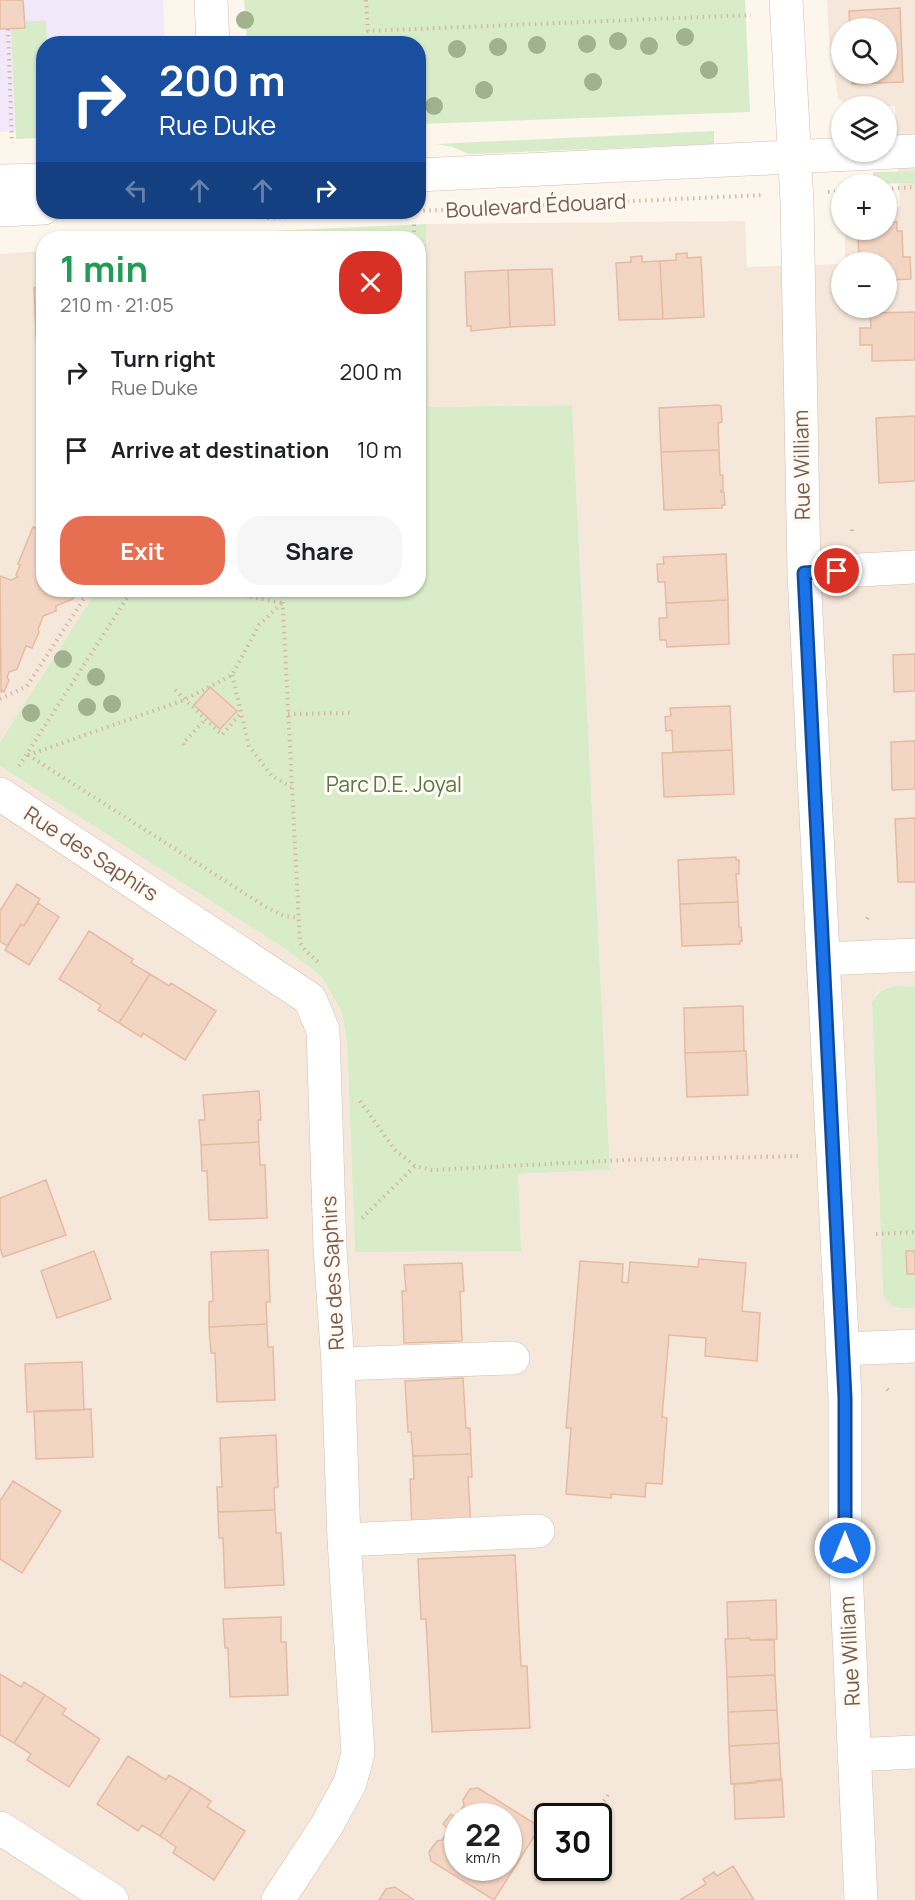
<!DOCTYPE html>
<meta charset="utf-8">
<style>
:root{--surface:#fff;--page:#f6f6f6;--text:#202124;--muted:#757577;--accent:#e76f51}
body{margin:0;font-family:Manrope,sans-serif;background:var(--page);color:var(--text);height:100vh;display:flex;flex-direction:column;font-size:22px;white-space:nowrap}
*{box-sizing:border-box;margin:0}
p{font-size:20px;color:var(--muted)}
.icon{flex:none;width:33px;height:33px;fill:none;stroke:currentColor;stroke-width:2;stroke-linecap:round;stroke-linejoin:round}
.map{position:relative;flex:1;overflow:hidden}
.side{position:absolute;left:36px;top:231px;width:390px;height:366px;display:flex;flex-direction:column;background:var(--surface);border-radius:24px;box-shadow:0 2px 4px #0004}
.side>*{flex:none}
.top-card{position:absolute;left:36px;top:36px;width:390px;height:183px;border-radius:24px;box-shadow:0 2px 4px #0004;background:#1a4fa0;color:#fff;overflow:hidden}
.tools{position:absolute;left:831px;top:18px;display:grid;gap:12px}
.tools a{display:grid;place-items:center;width:66px;height:66px;border-radius:50%;background:var(--surface);box-shadow:0 2px 4px #0004;font-size:30px}
.speed{position:absolute;left:444px;top:1803px;display:flex;gap:12px;font-size:30px;font-weight:700;text-align:center}
.speed>*{display:grid;place-content:center;width:78px;height:78px;border-radius:50%;background:var(--surface);box-shadow:0 2px 4px #0004;line-height:1}
.speed small{font-size:15px;font-weight:400}
.speed .limit{border:3px solid #111;border-radius:9px;background:#fff;color:#111}
.pin{position:absolute;display:grid;place-items:center;width:51px;height:51px;color:#fff;margin:-26px;border:3px solid #fff;border-radius:50%;box-shadow:0 2px 6px #0007}
.me{position:absolute;width:66px;margin:-33px;rotate:0deg;stroke-linejoin:round;filter:drop-shadow(0 0 4px #0008)}
.turn{display:flex;align-items:center;gap:21px;height:126px;padding:0 24px;font-size:27px}
.turn .icon{width:78px;height:78px;stroke-width:2.5}
.turn b{display:block;font-size:42px;line-height:51px}
.lanes{display:flex;align-items:center;height:57px;padding:0 24px;background:#0003;justify-content:center;gap:30px;direction:ltr}
.lanes .off{opacity:.35}
.round{display:grid;place-items:center;flex:none;width:63px;height:63px;border-radius:24px;background:var(--page)}
.head{display:flex;align-items:center;justify-content:space-between;height:102px;padding:0 24px}
h1{font-size:36px;font-weight:700;line-height:45px;color:#1e9e55}
.button{display:flex;gap:12px;margin-top:auto;padding:12px 24px}
.button a{flex:1;height:69px;border-radius:24px;background:var(--accent);color:#fff;font-size:24px;font-weight:700;line-height:69px;text-align:center}
.button a+a{background:var(--page);color:var(--text)}
ul{padding:0;list-style:none}
li{display:flex;align-items:center;gap:18px;height:78px;padding:0 24px}
li div{flex:1}
li b{display:block;font-size:22px}
li em{font-style:normal}
.map>svg:first-child{display:block}
.residential{fill:#f5e8da;fill-rule:evenodd}
.education{fill:#f3e8fa}
.green{fill:#d8ecc9}
.building{fill:#f3d5c3;stroke:#e6bba3;stroke-width:1.5;fill-rule:evenodd}
.lines{fill:none;stroke-linecap:round;stroke-linejoin:round}
.minor-casing{stroke:#d1beb0;stroke-width:34}
.path{stroke:#d9b8a5;stroke-width:4;stroke-dasharray:1.5 4.5;stroke-linecap:butt}
.minor{stroke:#fff;stroke-width:33}
.tree{fill:#a0b28e}
.route-casing{stroke:#114b97;stroke-width:15}
.route{stroke:#1a73e8;stroke-width:10}
.labels{text-anchor:middle;stroke-width:6;stroke-linejoin:round;paint-order:stroke}
.street-label{font-size:21px;fill:#7a5c4d;stroke:#fffaf3}
.park-label{font-size:21px;fill:#537a41;stroke:#fffaf3}
</style>
<div class="map">
<svg width="915" height="1900" viewBox="0 0 915 1900">
<rect width="100%" height="100%" fill="#fdf6ec"/>
<path class="residential" d="M827,0H915V986L885,988L877,993L872,1002L883,1295L898,1309L915,1308V1900H0V766L287,950L321,976L342,1012L347,1042L355,1252L518,1174L610,1170L572,405L427,407L426,224L745,221L747,267L841,264L842,308H886V262H845V230H886L887,207H900L895,106L846,105L838,98L829,38ZM842,28H886V74H842ZM458,1816H508V1868H458ZM548,1816H598V1868H548Z
M43,251L44,590H97L0,742V254Z"/>
<path class="education" d="M0,0H163L165,43L44,44L43,129L0,132Z"/>
<path class="green" d="M244,0H745L750,112L419,124L418,44L247,43Z
M24,21H46L47,43L44,44L43,138L16,139L11,29L25,28Z
M714,131V144L474,154H468L453,147L436,144Z
M915,171V183L873,184V172Z
M426,224L428,407L572,405L610,1170L518,1174L521,1251L355,1252L347,1042L342,1012L321,976L287,950L0,766V742L97,590H418V238H206L251,232Z
M915,986V1308C898,1309 893,1311 883,1295L872,1002C882,983 896,987 915,986Z"/>
<path class="building" d="M0,0H23L25,28L0,29Z
M900,8L903,82L852,84V74H886V28H850L849,11Z
M886,222H897V231H902L903,257H910L911,279L886,280V262H859L858,233H861V230H886Z
M687,253V258L701,257L704,317L663,319L660,261L676,260V254Z
M642,256V262L660,261L663,319L619,320L616,263L631,262V257Z
M552,269L555,325L510,327L508,270Z
M508,270L510,327L471,331V326H467L465,272Z
M44,287V355H37L34,288Z
M915,312V360L872,361V345H860V328H871L870,313Z
M718,405L721,406L722,422L718,423L719,450L661,452L659,408Z
M915,416V481L879,483L876,418Z
M719,450L720,475H723V490H721V492H724L725,505H722V508L664,510L661,452Z
M33,527L44,531V590H77L73,599L56,606V611L43,616L38,630L39,632L32,648L26,646L17,669L9,672L7,677L9,680L4,692L2,690L1,693L0,576L11,580L18,577L16,575L20,565L18,564Z
M726,554L728,600L666,603L665,582H658L657,564H664L663,557Z
M728,600L729,644L667,647L666,640H660L659,618H667L666,603Z
M915,654V691L894,692L893,655Z
M210,687L237,711L220,729L194,705Z
M730,706L732,750L673,752L672,730L666,731L665,717L671,716L670,708Z
M915,741V789L892,790L891,742Z
M732,750L734,794L664,797L662,753Z
M915,818V882H898L895,819Z
M736,857V860H739V874H736L738,902L680,904L678,860Z
M17,884L40,899L24,926L21,924L7,946L0,941V911Z
M738,902L739,927H741L742,941H740V944L682,946L680,904Z
M38,903L59,917L29,965L5,950L21,924L24,926Z
M89,931L133,959L131,963L150,974L119,1023L98,1010L101,1005L59,979Z
M150,974L169,986L171,983L216,1011L185,1060L143,1033L141,1037L119,1023Z
M743,1006L744,1051L685,1053L684,1008Z
M744,1051H746L748,1095L687,1097L685,1053Z
M259,1091L261,1120H258L259,1142L201,1145L199,1120H205L203,1095Z
M259,1142L260,1165H265L267,1218L209,1220L207,1171H202L201,1145Z
M46,1180L66,1235L3,1257L0,1248V1198Z
M268,1250L270,1302H266L267,1324L209,1327V1302L213,1301L211,1252Z
M94,1251L111,1299L57,1318L41,1271Z
M906,1251H915V1274H907Z
M699,1259L746,1263L742,1311L760,1313L757,1361L705,1356L706,1338L669,1335L662,1417L667,1418L662,1484L646,1483L645,1497L611,1494V1498L566,1494L571,1428H566L580,1261L623,1264L622,1282L628,1283L630,1262L698,1267Z
M462,1263L464,1291L460,1292L462,1341L404,1343L402,1291H406L404,1265Z
M267,1324L268,1347H273L275,1400L217,1402L215,1353H211L209,1327Z
M82,1362L84,1410L27,1412L25,1364Z
M463,1378L466,1428H470L471,1454L413,1456L411,1432H408L405,1381Z
M91,1409L93,1457L36,1459L34,1411Z
M276,1435L278,1487L274,1488L275,1510L218,1512L217,1487H222L220,1438Z
M471,1454L472,1477H468L471,1528L412,1530L410,1479H414L413,1456Z
M13,1481L61,1511L22,1573L0,1559V1501Z
M275,1510L276,1533H281L284,1585L225,1588L223,1538H219L218,1512Z
M515,1555L521,1666H527L530,1728L432,1732L426,1619H421L418,1559Z
M776,1600L777,1639L750,1640V1638L728,1639L727,1602Z
M281,1617V1642H286L288,1695L230,1697L228,1648H225L223,1619Z
M750,1638V1640H774L775,1675L727,1677L725,1639Z
M0,1674L21,1687L24,1682L45,1695L14,1743L0,1735Z
M775,1675L777,1710L728,1712L727,1677Z
M45,1695L66,1709L62,1714L100,1739L69,1787L27,1760L31,1754L14,1743Z
M777,1710L779,1743L729,1746L728,1712Z
M779,1743L781,1780L731,1784L729,1746Z
M128,1756L166,1780L169,1775L191,1788L160,1836L142,1825L138,1831L97,1804Z
M782,1779L784,1817L735,1819L734,1784L756,1783V1781Z
M191,1788L211,1801L207,1807L245,1831L214,1880L173,1853L176,1847L160,1836Z
M478,1788L540,1827L494,1900L431,1861L429,1852L437,1841L442,1840L449,1830L443,1824L451,1814L455,1817L458,1816L464,1805L463,1800L470,1789ZM458,1816H508V1868H458Z
M733,1866L754,1900H680L706,1884L703,1879L714,1872L717,1876Z
M395,1887L414,1900H379L386,1889Z"/>
<g class="lines">
<defs>
<path id="minor" d="M211,0L213,44
M786,0L797,202L804,573L845,1398V1548L861,1900
M418,175L915,151
M0,181L44,180
M0,210L44,208
M804,573L915,567
M0,794L310,999L323,1030L330,1248L338,1364L344,1540L358,1753L350,1783L327,1825L278,1900
M824,959L915,955
M842,1349L915,1346
M338,1364L513,1358
M344,1540L538,1531
M854,1755L915,1752
M0,1828L112,1900"/>
</defs>
<use href="#minor" class="minor-casing"/>
<path class="path" d="M366,0L368,31L751,15
M8,29L12,143
M886,189L915,187
M828,192L842,191
M232,212L268,218L764,195
M186,237L187,238
M414,238V222
M852,531V526
M234,590L241,595L282,603
M282,590L300,943L305,950L318,962
M232,675L249,746L272,776L291,787
M175,690L222,735L241,713
M0,699L27,686L83,600L94,590
M288,714L351,713
M184,745L183,743L205,720
M28,755L266,907L284,916L298,918
M28,755L184,700L232,675L259,625L282,603
M19,766L132,590
M867,919L869,916
M360,1101L395,1150L415,1166L432,1170L624,1160L800,1156
M362,1218L415,1166
M876,1234L915,1232
M887,1389L890,1392
M594,1816L608,1795
M575,1870V1868"/>
<use href="#minor" class="minor"/>
</g>
<g class="tree">
<circle cx="245" cy="20" r="9"/>
<circle cx="685" cy="37" r="9"/>
<circle cx="618" cy="41" r="9"/>
<circle cx="587" cy="44" r="9"/>
<circle cx="537" cy="45" r="9"/>
<circle cx="649" cy="46" r="9"/>
<circle cx="498" cy="47" r="9"/>
<circle cx="457" cy="49" r="9"/>
<circle cx="709" cy="70" r="9"/>
<circle cx="593" cy="82" r="9"/>
<circle cx="484" cy="90" r="9"/>
<circle cx="434" cy="106" r="9"/>
<circle cx="63" cy="659" r="9"/>
<circle cx="96" cy="677" r="9"/>
<circle cx="112" cy="704" r="9"/>
<circle cx="87" cy="707" r="9"/>
<circle cx="31" cy="713" r="9"/>
</g>
<g class="lines">
<defs>
<path id="route" d="M837,571L804,573L845,1398V1548"/>
</defs>
<use href="#route" class="route-casing"/>
<use href="#route" class="route"/>
</g>
<g class="labels">
<g class="street-label">
<text transform="translate(536 206) rotate(-3)" y="7">Boulevard Édouard</text>
<text transform="translate(802 465) rotate(-91)" y="7">Rue William</text>
<text transform="translate(91 854) rotate(33)" y="7">Rue des Saphirs</text>
<text transform="translate(333 1273) rotate(-93)" y="7">Rue des Saphirs</text>
<text transform="translate(850 1651) rotate(-93)" y="7">Rue William</text>
</g>
<g class="park-label">
<text x="394" y="792">Parc D.E. Joyal</text>
</g>
</g>
</svg>
<div class="tools">
<a><svg class="icon" aria-label="search" viewBox="0 0 24 24"><circle cx="10" cy="10" r="6"/><path d="M15 15l6 6"/></svg></a>
<a><svg class="icon" aria-label="layers" viewBox="0 0 24 24"><path d="M12 4l9 5-9 5-9-5zM3 14l9 5 9-5"/></svg></a>
<a>+</a>
<a>−</a>
</div>
<div class="speed"><div>22<small>km/h</small></div><div class="limit">30</div></div>
<div class="pin" style="left:837px;top:571px;background:#d93025"><svg class="icon" aria-label="arrive" viewBox="0 0 24 24"><path d="M6 21V4h12l-3 4 3 4H6"/></svg></div>
<svg class="me" style="left:845px;top:1548px" viewBox="-20 -20 40 40"><circle r="17" fill="#1a73e8" stroke="#fff" stroke-width="3"/><path d="M0-11L8 9 0 5-8 9z" fill="#fff"/></svg>
<div class="top-card">
<div class="turn"><svg class="icon" aria-label="right" viewBox="0 0 24 24"><path d="M7 20v-9h11M14 6l5 5-5 5"/></svg><div><b>200 m</b>Rue Duke</div></div>
<div class="lanes"><svg class="icon off" aria-label="left" viewBox="0 0 24 24"><path d="M17 20v-9H6M10 6l-5 5 5 5"/></svg><svg class="icon off" aria-label="ahead" viewBox="0 0 24 24"><path d="M12 20V5M6 11l6-6 6 6"/></svg><svg class="icon off" aria-label="ahead" viewBox="0 0 24 24"><path d="M12 20V5M6 11l6-6 6 6"/></svg><svg class="icon" aria-label="right" viewBox="0 0 24 24"><path d="M7 20v-9h11M14 6l5 5-5 5"/></svg></div>
</div>
<section class="side">
<div class="head"><div><h1>1 min</h1><p>210 m · 21:05</p></div><a class="round" style="background:#d93025;color:#fff"><svg class="icon" aria-label="close" viewBox="0 0 24 24"><path d="M6 6l12 12M18 6L6 18"/></svg></a></div>
<ul>
<li><svg class="icon" aria-label="right" viewBox="0 0 24 24"><path d="M7 20v-9h11M14 6l5 5-5 5"/></svg><div><b>Turn right</b><p>Rue Duke</p></div><em>200 m</em></li>
<li><svg class="icon" aria-label="arrive" viewBox="0 0 24 24"><path d="M6 21V4h12l-3 4 3 4H6"/></svg><div><b>Arrive at destination</b></div><em>10 m</em></li>
</ul>
<div class="button"><a>Exit</a><a>Share</a></div>
</section>
</div>
